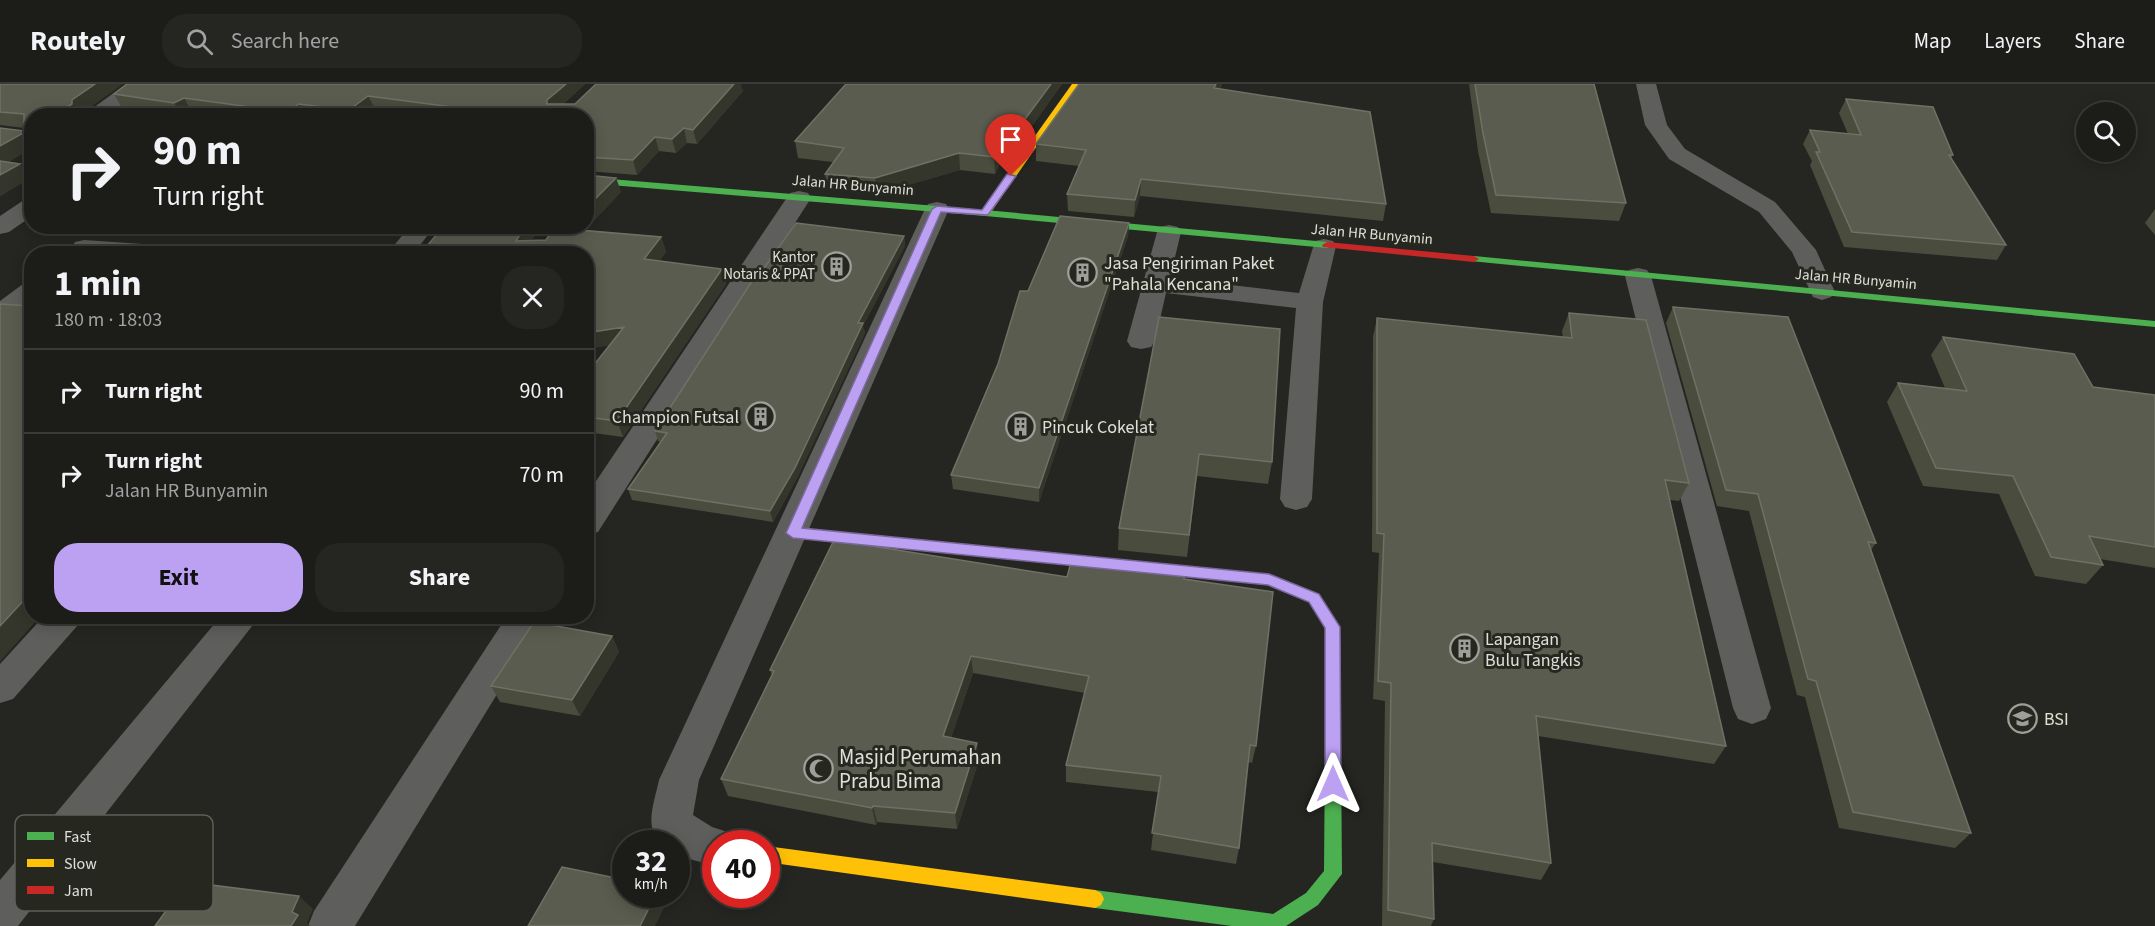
<!DOCTYPE html>
<meta charset="utf-8">
<style>
:root{--surface:#1c1c19;--page:#252522;--text:#f1f3f6;--muted:#a0a1a2;--line:#3a3a38;--accent:#bca0f2}
body{margin:0;font-family:"Source Sans 3",sans-serif;background:var(--page);color:var(--text);height:100vh;display:flex;flex-direction:column;font-size:22px;white-space:nowrap}
*{box-sizing:border-box;margin:0}
p{font-size:20px;color:var(--muted)}
.icon{flex:none;width:33px;height:33px;fill:none;stroke:currentColor;stroke-width:2;stroke-linecap:round;stroke-linejoin:round}
.map{position:relative;flex:1;overflow:hidden}
.side{position:absolute;left:24px;top:162px;width:570px;height:378px;display:flex;flex-direction:column;background:var(--surface);border-radius:24px;box-shadow:0 3px 15px #0003,0 0 0 2px var(--line)}
.side>*{flex:none}
.top-card{position:absolute;left:24px;top:24px;width:570px;height:126px;border-radius:24px;box-shadow:0 3px 15px #0003,0 0 0 2px var(--line);background:#1c1c19;color:var(--text);overflow:hidden}
.fabs{position:absolute;left:2076px;top:18px;display:grid;gap:12px}
.fabs a{display:grid;place-items:center;width:60px;height:60px;border-radius:50%;background:var(--surface);box-shadow:0 3px 15px #0003,0 0 0 2px var(--line);font-size:30px}
.speed{position:absolute;left:612px;top:746px;display:flex;gap:12px;font-size:30px;font-weight:700;text-align:center}
.speed>*{display:grid;place-content:center;width:78px;height:78px;border-radius:50%;background:var(--surface);box-shadow:0 3px 15px #0003,0 0 0 2px var(--line);line-height:1}
.speed small{font-size:15px;font-weight:400}
.speed .limit{border:9px solid #d22;background:#fff;color:#111}
.pin{position:absolute;display:grid;place-items:center;width:51px;height:51px;color:#fff;margin:-62px -26px;border-radius:50% 50% 50% 0;rotate:-45deg;box-shadow:0 0 6px #0007}
.pin .icon{rotate:45deg}
.me{position:absolute;width:66px;margin:-33px;rotate:0deg;stroke-linejoin:round;filter:drop-shadow(0 0 4px #0008)}
.turn{display:flex;align-items:center;gap:21px;height:126px;padding:0 30px;font-size:27px}
.turn .icon{width:78px;height:78px;stroke-width:2.5}
.turn b{display:block;font-size:42px;line-height:51px}
.round{display:grid;place-items:center;flex:none;width:63px;height:63px;border-radius:24px;background:var(--page)}
.head{display:flex;align-items:center;justify-content:space-between;height:102px;padding:0 30px}
h1{font-size:36px;font-weight:700;line-height:45px}
.cta{display:flex;gap:12px;margin-top:auto;padding:12px 30px}
.cta a{flex:1;height:69px;border-radius:24px;background:var(--accent);color:#111;font-size:24px;font-weight:700;line-height:69px;text-align:center}
.cta a+a{background:var(--page);color:var(--text)}
ul{padding:0;list-style:none}
li{display:flex;align-items:center;gap:18px;height:84px;padding:0 30px;border-top:2px solid var(--line)}
li div{flex:1}
li b{display:block;font-size:22px}
li em{font-style:normal}
header{display:flex;align-items:center;gap:36px;box-sizing:border-box;height:84px;padding:0 30px;background:var(--surface);border-bottom:2px solid var(--line)}
header strong{font-size:28px}
nav{display:flex;gap:33px;margin-inline-start:auto;font-size:21px}
.search{width:420px;height:54px;background:var(--page);display:flex;align-items:center;gap:15px;box-sizing:border-box;padding:0 21px;border-radius:24px;color:var(--muted);font-size:22px}
.map>svg:first-child{display:block}
.lines{fill:none;stroke-linecap:round;stroke-linejoin:round}
.lane{fill:#5e5e5c;fill-rule:evenodd}
.street{fill:#5e5e5c;fill-rule:evenodd}
.fast{fill:#4caf50;fill-rule:evenodd}
.slow{fill:#ffc107;fill-rule:evenodd}
.jam{fill:#c62828;fill-rule:evenodd}
.wall{fill:#4a4c3e}
.shaded-wall{fill:#35362b}
.building{fill:#5a5c4f;stroke:#6f7164;stroke-width:1.5}
.route{fill:#bca0f2;stroke:#7a689d;stroke-width:1.5}
.labels{text-anchor:middle;stroke-width:6;stroke-linejoin:round;paint-order:stroke}
.far-street-label{font-size:15px;fill:#dfe0da;stroke:#26281f}
.far-poi-label{font-size:15px;fill:#dfe0da;stroke:#26281f;text-anchor:end}
.poi-label{font-size:18px;fill:#dfe0da;stroke:#26281f;text-anchor:start}
.near-poi-label{font-size:21px;fill:#dfe0da;stroke:#26281f;text-anchor:start}
.key{fill:#26281f;stroke:#5e5f57;stroke-width:1.5}
.key-label{font-size:16px;fill:#dfe0da}
</style>
<header>
<strong>Routely</strong>
<div class="search"><svg class="icon" aria-label="search" viewBox="0 0 24 24"><circle cx="10" cy="10" r="6"/><path d="M15 15l6 6"/></svg>Search here</div>
<nav><a>Map</a><a>Layers</a><a>Share</a></nav>
</header>
<div class="map">
<svg width="2155" height="842" viewBox="0 0 2155 842">
<rect width="100%" height="100%" fill="#252621"/>
<g class="lines">
<path class="lane" d="M1636,0H1656L1667,41L1685,65L1775,118L1816,166L1835,208L1831,213L1822,216L1813,213L1792,168L1759,128L1669,75L1645,41Z
M32,114V132L9,148L0,150V132L24,116Z
M1169,141L1178,143L1181,148L1170,194L1299,209L1315,157L1324,155L1333,157L1336,162L1323,218L1312,415L1307,423L1296,426L1285,423L1280,415L1296,224L1166,209L1155,257L1151,263L1141,265L1131,263L1127,257L1157,148L1160,143Z
M410,142H435L413,170H387Z
M84,156L187,163L196,165L199,170L75,168L72,163L75,158Z
M32,197V218L9,235L0,237V217L23,200Z
M44,532H83L78,541L13,615L0,619V580Z"/>
<path class="street" d="M126,0H151L108,32H82Z
M799,107L808,109L811,114L598,448L586,451V412L790,109Z
M937,118L946,120L949,125L699,696L693,731L712,743L731,749L735,759H716V782L689,775L676,767V759C638,759 654,720 659,696L925,125L928,120Z
M1638,184L1647,186L1651,192L1771,624L1766,635L1752,640L1738,635L1733,624L1625,192L1629,186Z
M221,532H260L18,842H0V796Z
M507,532H545L355,842H308L314,827Z"/>
<path class="fast" d="M586,93L985,126L1327,158L1332,161L1327,164L985,132L586,99Z
M1474,172L2155,237V243L1470,177V173Z
M1179,482L1274,492L1319,510L1340,543L1342,790L1318,821L1286,842H1232L1095,824L1089,821L1086,815L1089,809L1095,806L1273,830L1306,809L1324,787L1326,544L1309,518L1267,501L1174,491L1172,487L1174,483Z"/>
<path class="slow" d="M1072,0H1080L989,131H981L980,129Z
M793,444L1179,482L1184,483L1186,487L1184,491L1179,492L793,454L786,449Z
M766,762L1095,806L1101,809L1104,815L1101,821L1095,824L766,778Z"/>
<path class="jam" d="M1327,158L1474,172L1479,175L1474,178L1323,163L1322,161Z"/>
</g>
<path class="wall" d="M0,0L81,30L32,32V64L8,78L20,80L30,94L0,112V44L24,47V44L0,41Z
M127,0H585L563,20H575L743,7L697,60L687,59L676,69L659,67L637,91L586,87V32H420L375,25L366,32H218L192,28L185,32H172L122,24L114,10Z
M846,0H1062L1009,74L1003,73L995,90L960,86L877,110L828,106L825,90L833,78L798,74L795,57Z
M1079,0H1222L1220,5L1386,120L1383,137L1140,112L1134,133L1068,127L1067,110L1079,82L1036,77V60Z
M1469,0H1594L1626,119L1619,137L1491,129L1478,67Z
M1846,15L1953,71L1951,74L2006,161L1997,176L1844,163L1810,81L1812,77L1803,60L1810,46L1848,50L1839,29Z
M616,94L621,108L585,146L661,153L666,168L659,177L722,185L726,200L623,353L586,348V291L609,261L586,265V170L444,142H541L532,156H546Z
M2155,125V151L2145,139Z
M1129,139L1128,152L1039,418L953,405L951,391L1028,207Z
M904,152L905,162L863,242L865,249L797,394L773,438L632,416L628,405L661,358L658,357L655,347L757,194Z
M0,220L32,222V532H40L0,577Z
M1673,223L1876,459L1871,466L1971,749L1955,764L1839,744L1805,613L1797,611L1749,427L1717,422L1666,239Z
M1569,229L1689,399L1679,417L1670,416L1726,662L1714,680L1538,652L1551,779L1541,796L1433,778L1434,835L1431,842H1382L1385,617L1373,615L1379,469L1372,468L1373,253L1377,234L1563,254L1562,247Z
M1159,233L1272,378L1268,400L1197,392L1187,473L1118,466L1119,444Z
M1943,253L2093,303L2155,311V484L2100,475L2103,481L2086,500L2035,492L1999,410L1923,402L1887,318L1898,299L1945,304L1931,271Z
M1067,493L1184,495L1256,662L1252,679L1248,678L1239,764L1236,780L1151,766L1158,708L1066,698V681L1085,609L973,589L951,654L979,676L957,745L877,738L876,741L728,712L721,695L772,592L770,586Z
M612,552L619,568L580,632L500,618L491,602Z"/>
<path class="shaded-wall" d="M95,0H123L81,30V32H52Z
M566,0H585L551,30L547,20V16Z
M734,0H741L743,7L697,60L693,46Z
M1051,0H1062L1009,74V57Z
M1216,0H1222L1213,20L1214,4Z
M368,12L375,25L366,32H351L349,26Z
M184,14L192,28L185,32H182L174,19Z
M299,20L305,32H289L287,28Z
M32,44V64L0,83V62Z
M684,44L687,59L676,69L672,55Z
M655,53L659,67L637,91L633,76Z
M1003,56V73L995,90L994,73Z
M959,69L960,86L877,110L875,94Z
M20,80L30,94L0,112V91Z
M616,94L621,108L572,160L567,145L569,142H586V124Z
M1141,95L1140,112L1134,133L1135,116Z
M1129,139L1128,152L1039,418V404Z
M525,142H541L523,170L516,157Z
M904,152L905,162L863,242L865,249L797,394L773,438L770,427L858,239Z
M661,153L666,168L649,191L644,175Z
M722,185L726,200L623,353L617,337Z
M624,243L629,258L586,265V249Z
M26,514L32,519V532H40L0,577V542Z
M612,552L619,568L580,632L572,616Z
M971,572L973,589L946,669L943,652Z
M977,659L979,676L957,745L955,729Z
M873,722L877,738L876,741L872,724Z
M656,810H663L667,818L655,842H640Z
M299,812L313,825L307,839L310,842H291L292,828Z"/>
<path class="building" d="M0,0H95L72,16V20L52,32H32V44L0,62V44L24,47V30L0,28Z
M127,0H566L547,16V20H575L596,0H734L693,46L684,44L672,55L655,53L633,76L586,73V32H521L368,12L349,26L299,20L287,28L184,14L174,19L114,10Z
M846,0H1051L1009,57L1003,56L994,73L959,69L875,94L825,90L844,64L795,57Z
M1079,0H1216L1214,4L1370,28L1386,120L1141,95L1135,116L1067,110L1086,66L1036,60Z
M1475,0H1594L1626,119L1496,111L1483,49Z
M1846,15L1933,23L1953,71H1949L2006,161L1852,148L1816,68H1820L1810,46L1861,51Z
M0,77L20,80L0,91Z
M586,91L616,94L586,124Z
M1060,132L1129,139L1039,404L951,391L998,280L1020,207H1028Z
M796,139L904,152L858,239H863L795,384L770,427L628,405L667,349L655,347L754,194H757Z
M444,142H525L516,157L546,156L555,142H569L567,145L661,153L644,175L722,185L617,337L586,333V291L624,243L586,249V170H420Z
M0,220L32,222V514H26L0,542Z
M1673,223L1788,233L1876,459L1868,458L1971,749L1853,728L1816,597L1808,595L1758,410L1726,406Z
M1569,229L1646,236L1689,399L1665,396L1726,662L1536,632L1551,779L1432,759L1434,835L1388,826L1391,599L1378,597L1384,450L1377,449V234L1572,254Z
M1159,233L1280,245L1272,378L1199,370L1189,451L1119,444Z
M1943,253L2074,270L2093,303L2155,311V463L2089,452L2103,481L2051,473L2013,392L1936,384L1898,299L1967,307Z
M834,456L1067,493L1071,478L1112,482L1113,478L1185,485L1184,495L1273,508L1256,662L1250,661L1239,764L1152,749L1161,692L1066,681L1089,592L971,572L943,652L977,659L955,729L873,722L872,724L721,695L774,587L770,586Z
M534,538L612,552L572,616L491,602Z
M562,783L626,796V810H656L640,842H528Z
M187,798L299,812L292,828L298,831L291,842H155Z"/>
<path class="route" d="M1007,90L1016,92L988,131L941,128L802,444L1269,490L1319,510L1340,543L1341,700L1339,705L1333,708L1327,705L1325,700V544L1309,518L1268,501L793,454L786,449L932,125L937,122L982,126Z"/>
<defs>
<symbol id="building-ring" viewBox="-11 -11 22 22"><circle r="9.5" fill="#26281f" stroke="#9e9f99" stroke-width="1.5"/><path d="M-4-6H4V6H1V3H-1V6H-4ZM-2.5-4.3h1.7v1.8h-1.7ZM.8-4.3h1.7v1.8H.8ZM-2.5-1h1.7V.8h-1.7ZM.8-1h1.7V.8H.8Z" fill="#9e9f99"/></symbol>
<symbol id="university-ring" viewBox="-11 -11 22 22"><circle r="9.5" fill="#26281f" stroke="#9e9f99" stroke-width="1.5"/><path d="M0-5L7-2L0 1L-7-2ZM-4 1L0 2.5L4 1V4Q0 6-4 4Z" fill="#9e9f99"/></symbol>
<symbol id="mosque-ring" viewBox="-11 -11 22 22"><circle r="9.5" fill="#26281f" stroke="#9e9f99" stroke-width="1.5"/><path d="M3.5-4.9A6 6 0 1 0 3.5 4.9A5 5 0 1 1 3.5-4.9Z" fill="#9e9f99"/></symbol>
</defs>
<g fill-rule="evenodd">
<use href="#building-ring" x="820" y="166" width="33" height="33"/>
<use href="#building-ring" x="1066" y="172" width="33" height="33"/>
<use href="#building-ring" x="744" y="316" width="33" height="33"/>
<use href="#building-ring" x="1004" y="326" width="33" height="33"/>
<use href="#building-ring" x="1448" y="548" width="33" height="33"/>
<use href="#university-ring" x="2006" y="618" width="33" height="33"/>
<use href="#mosque-ring" x="802" y="668" width="33" height="33"/>
</g>
<g class="labels">
<g class="far-street-label">
<text transform="translate(853 101) rotate(5)" y="5">Jalan HR Bunyamin</text>
<text transform="translate(1372 150) rotate(5)" y="5">Jalan HR Bunyamin</text>
<text transform="translate(1856 195) rotate(5)" y="5">Jalan HR Bunyamin</text>
</g>
<g class="far-poi-label">
<text x="815" y="178">Kantor<tspan x="815" dy="17">Notaris &amp; PPAT</tspan></text>
</g>
<g class="poi-label">
<text x="1104" y="185">Jasa Pengiriman Paket<tspan x="1104" dy="21">"Pahala Kencana"</tspan></text>
<text x="739" y="339" text-anchor="end">Champion Futsal</text>
<text x="1042" y="349">Pincuk Cokelat</text>
<text x="1485" y="561">Lapangan<tspan x="1485" dy="21">Bulu Tangkis</tspan></text>
<text x="2044" y="641">BSI</text>
</g>
<g class="near-poi-label">
<text x="839" y="680">Masjid Perumahan<tspan x="839" dy="24">Prabu Bima</tspan></text>
</g>
</g>
<rect x="15" y="731" width="198" height="96" rx="9" class="key"/>
<rect x="27" y="748" width="27" height="8" fill="#4caf50"/>
<rect x="27" y="775" width="27" height="8" fill="#ffc107"/>
<rect x="27" y="802" width="27" height="8" fill="#c62828"/>
<g class="key-label">
<text x="64" y="758">Fast</text>
<text x="64" y="785">Slow</text>
<text x="64" y="812">Jam</text>
</g>
</svg>
<div class="fabs">
<a><svg class="icon" aria-label="search" viewBox="0 0 24 24"><circle cx="10" cy="10" r="6"/><path d="M15 15l6 6"/></svg></a>
</div>
<div class="speed"><div>32<small>km/h</small></div><div class="limit">40</div></div>
<div class="pin" style="left:1011px;top:92px;background:#d93025"><svg class="icon" aria-label="arrive" viewBox="0 0 24 24"><path d="M6 21V4h12l-3 4 3 4H6"/></svg></div>
<svg class="me" style="left:1333px;top:700px" viewBox="-20 -20 40 40"><path d="M0-17L14 15 0 8-14 15z" fill="#bca0f2" stroke="#fff" stroke-width="4"/></svg>
<div class="top-card">
<div class="turn"><svg class="icon" aria-label="right" viewBox="0 0 24 24"><path d="M7 20v-9h11M14 6l5 5-5 5"/></svg><div><b>90 m</b>Turn right</div></div>
</div>
<section class="side">
<div class="head"><div><h1>1 min</h1><p>180 m · 18:03</p></div><a class="round"><svg class="icon" aria-label="close" viewBox="0 0 24 24"><path d="M6 6l12 12M18 6L6 18"/></svg></a></div>
<ul>
<li><svg class="icon" aria-label="right" viewBox="0 0 24 24"><path d="M7 20v-9h11M14 6l5 5-5 5"/></svg><div><b>Turn right</b></div><em>90 m</em></li>
<li><svg class="icon" aria-label="right" viewBox="0 0 24 24"><path d="M7 20v-9h11M14 6l5 5-5 5"/></svg><div><b>Turn right</b><p>Jalan HR Bunyamin</p></div><em>70 m</em></li>
</ul>
<div class="cta"><a>Exit</a><a>Share</a></div>
</section>
</div>
